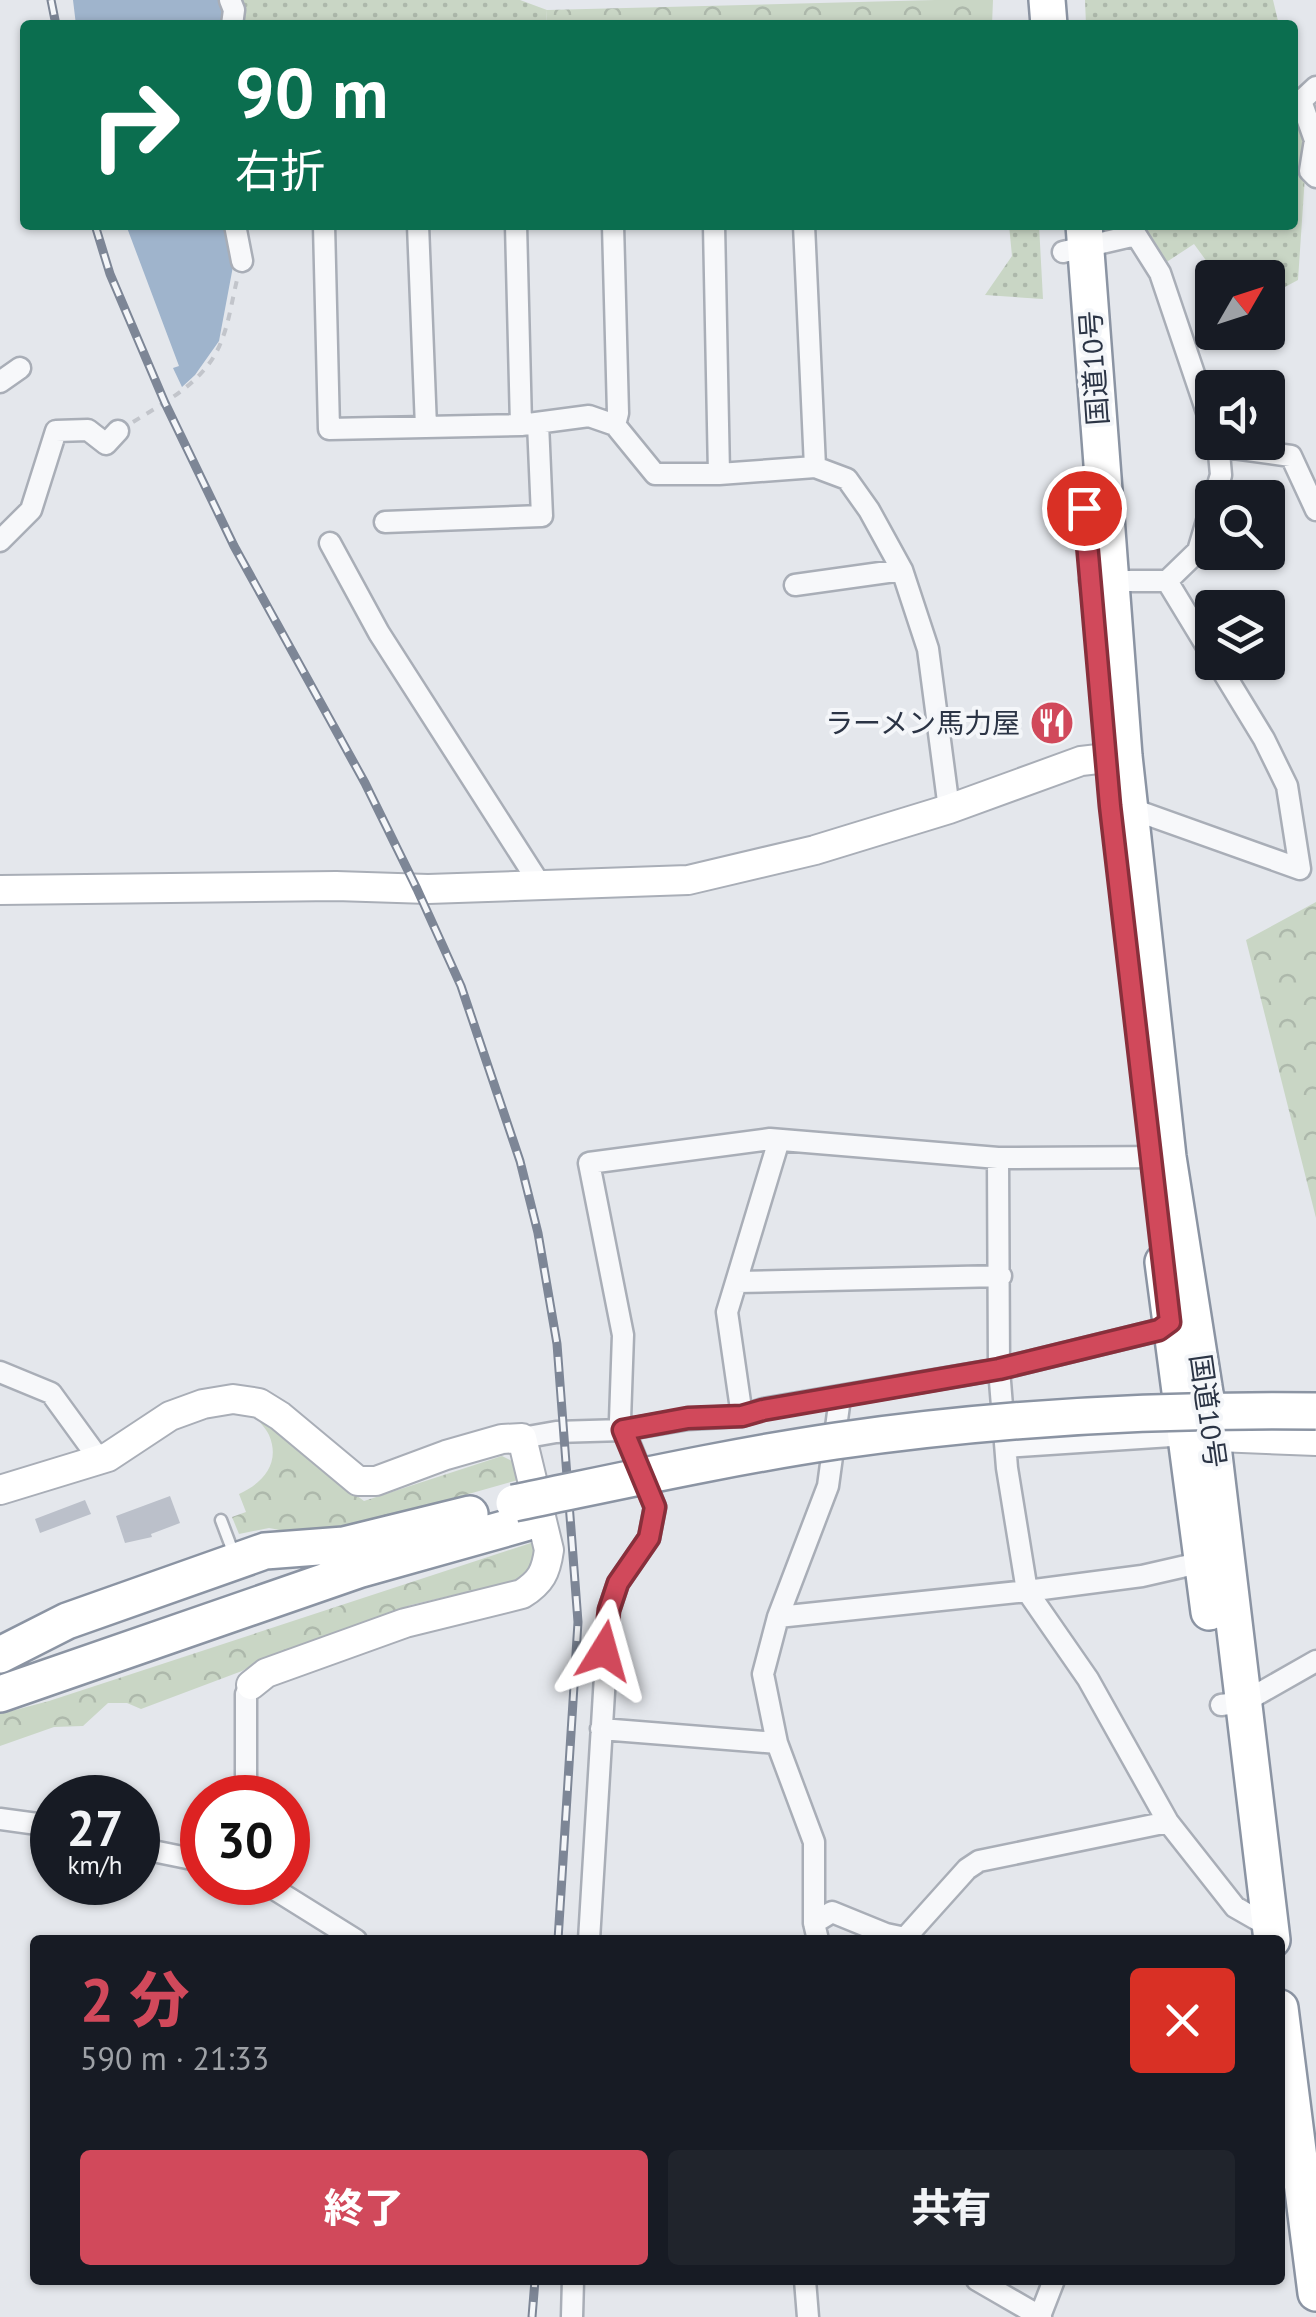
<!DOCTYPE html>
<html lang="ja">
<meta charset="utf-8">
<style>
:root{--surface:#171b24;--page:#20242c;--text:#f1f3f6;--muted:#9ea1a6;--accent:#d1495b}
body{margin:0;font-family:"PT Sans","Noto Sans JP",sans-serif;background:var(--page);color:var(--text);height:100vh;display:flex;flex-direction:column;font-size:38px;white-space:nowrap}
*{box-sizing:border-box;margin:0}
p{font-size:32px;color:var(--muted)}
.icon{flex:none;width:55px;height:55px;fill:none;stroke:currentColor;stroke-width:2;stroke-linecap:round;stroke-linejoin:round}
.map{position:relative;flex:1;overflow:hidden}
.sheet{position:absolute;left:30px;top:1935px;width:1255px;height:350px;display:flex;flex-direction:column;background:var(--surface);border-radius:10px;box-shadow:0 2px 8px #0004}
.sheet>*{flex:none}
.banner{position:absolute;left:20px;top:20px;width:1278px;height:210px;border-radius:10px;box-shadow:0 2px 8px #0004;background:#0b6e4f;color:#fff;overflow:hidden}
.needle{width:65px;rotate:51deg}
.controls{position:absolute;left:1195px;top:260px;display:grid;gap:20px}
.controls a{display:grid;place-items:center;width:90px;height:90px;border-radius:10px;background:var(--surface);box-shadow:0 2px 8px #0004;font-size:50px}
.speed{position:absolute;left:30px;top:1775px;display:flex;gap:20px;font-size:50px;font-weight:700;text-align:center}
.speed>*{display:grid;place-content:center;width:130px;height:130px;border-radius:50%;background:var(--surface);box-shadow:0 2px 8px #0004;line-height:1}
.speed small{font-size:25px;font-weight:400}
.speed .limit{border:15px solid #d22;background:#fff;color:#111}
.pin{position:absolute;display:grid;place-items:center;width:85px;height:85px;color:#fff;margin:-42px;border:5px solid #fff;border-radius:50%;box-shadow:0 2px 10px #0007}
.me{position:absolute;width:110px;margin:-55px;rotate:8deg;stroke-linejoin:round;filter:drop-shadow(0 0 8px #0008)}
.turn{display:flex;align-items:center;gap:35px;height:210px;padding:0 50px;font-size:45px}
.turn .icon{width:130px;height:130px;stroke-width:2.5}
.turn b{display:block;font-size:70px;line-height:85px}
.round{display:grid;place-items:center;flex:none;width:105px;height:105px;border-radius:10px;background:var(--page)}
.head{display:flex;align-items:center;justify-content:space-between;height:170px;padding:0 50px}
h1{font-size:60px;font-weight:800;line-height:75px;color:var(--accent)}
.button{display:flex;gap:20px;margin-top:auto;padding:20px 50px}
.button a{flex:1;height:115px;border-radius:10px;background:var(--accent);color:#fff;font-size:40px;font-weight:800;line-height:115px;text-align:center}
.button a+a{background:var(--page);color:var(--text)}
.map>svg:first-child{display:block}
.green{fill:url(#green-dots)}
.forest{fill:url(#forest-crowns)}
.water{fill:#9fb4cc}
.building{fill:#bbc0ca}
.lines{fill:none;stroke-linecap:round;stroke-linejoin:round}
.lane-casing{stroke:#a9aeb7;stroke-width:15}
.street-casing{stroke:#a9aeb7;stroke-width:25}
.secondary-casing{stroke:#a9aeb7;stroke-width:32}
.highway-casing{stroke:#8b94a3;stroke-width:40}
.path{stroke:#c2c5cb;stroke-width:4;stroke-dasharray:8 8;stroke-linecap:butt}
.lane{stroke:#f7f8fa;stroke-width:10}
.street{stroke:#f7f8fa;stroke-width:20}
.secondary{stroke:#fff;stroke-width:28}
.highway{stroke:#fff;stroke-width:35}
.rail-casing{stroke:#7d8696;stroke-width:9}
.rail{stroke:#f4f6f9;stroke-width:5;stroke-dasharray:15;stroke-linecap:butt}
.highway-bridge-casing{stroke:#8b94a3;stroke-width:40;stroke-linecap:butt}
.highway-bridge{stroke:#fff;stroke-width:35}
.route-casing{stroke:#882f3b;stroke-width:25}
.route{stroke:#d1495b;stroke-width:18}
.labels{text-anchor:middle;stroke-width:8;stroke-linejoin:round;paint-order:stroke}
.street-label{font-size:28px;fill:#2b3445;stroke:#f4f6f9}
.poi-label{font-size:28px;fill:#2b3445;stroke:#f4f6f9;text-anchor:end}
</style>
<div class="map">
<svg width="1316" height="2317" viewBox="0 0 1316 2317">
<defs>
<pattern id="green-dots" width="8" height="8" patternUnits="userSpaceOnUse" patternTransform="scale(2.5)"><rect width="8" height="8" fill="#c9d6c5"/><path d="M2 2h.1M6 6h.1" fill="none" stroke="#adb8ab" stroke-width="1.8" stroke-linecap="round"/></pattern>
<pattern id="forest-crowns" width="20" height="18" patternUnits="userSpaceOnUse" patternTransform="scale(2.5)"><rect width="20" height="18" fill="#c9d6c5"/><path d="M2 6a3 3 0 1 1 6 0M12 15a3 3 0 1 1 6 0" fill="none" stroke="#adb8ab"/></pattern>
</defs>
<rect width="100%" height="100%" fill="#e4e7ec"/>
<path class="green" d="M234,0H520L547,10L546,25H236Z
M1085,0H1273L1279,25H1086Z
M1293,83L1308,131L1298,280L1283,288L1268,310V278L1218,277L1194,244L1159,267L1143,239L1145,225H1292Z
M1009,225H1039L1043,299L985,295L1012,256Z"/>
<path class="forest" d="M935,0H993L992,25H546L547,10Z
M1316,902V1218L1246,940Z
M254,1415C294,1438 326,1474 364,1501L502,1456L514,1462L518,1480L317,1537L269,1528L239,1534L232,1517L246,1512L239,1494C263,1483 281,1463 269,1435C266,1428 259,1422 254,1415Z
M537,1541V1567L529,1575L517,1580L411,1605L268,1656L242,1671L141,1709L127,1703H108L83,1726L54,1727L0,1746V1714L49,1701Z"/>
<path class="water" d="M73,0H221L225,9L223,25H76Z
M126,225H227L234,261L219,341L195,375L182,387L173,368L179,366Z"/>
<path class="building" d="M170,1496L180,1523L151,1534L152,1537L125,1543L116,1516Z
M85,1500L91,1514L40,1533L35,1519Z"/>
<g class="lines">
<defs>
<path id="lane" d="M221,1520L235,1557"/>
<path id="street" d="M230,0L234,10L232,25
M1316,87L1301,101L1315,140L1310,171L1316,177
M235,225L242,261
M324,225L329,429L521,425L589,416L615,425L655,474H719L815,467L847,479L869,510L902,570L928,649L949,809
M418,225L426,427
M516,225L521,425
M613,225L618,413L615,425
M714,225L719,474
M804,225L815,467
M1063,252L1136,235L1160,273L1212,427
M0,382L20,368
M1219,446L1291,456L1316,510
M1214,498L1221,475L1218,442
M385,522L542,516L538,423
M0,541L31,510L56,431L88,430L106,444L118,431
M330,543L379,633L541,886
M1090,581H1167L1198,551L1212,504
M1167,581L1212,655
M795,585L902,570
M1132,809L1300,869L1287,786L1264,739L1217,662
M998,1158L999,1369L1007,1468L1027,1591L1088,1679L1168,1822L1235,1907L1270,1927
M737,1282L1001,1276
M0,1372L51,1393L99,1459
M742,1416L727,1312L779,1140
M522,1438L556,1432L623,1430L688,1419L742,1416L763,1409L999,1369L1159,1330L1170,1322
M1006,1447L1186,1435
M778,1617L1027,1591L1142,1576L1212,1560
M1221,1705L1244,1702L1316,1661
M601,1729L777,1743
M246,1798V1694L251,1685
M0,1819L52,1826
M138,1848L202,1861
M263,1882L356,1940
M814,1923L832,1912L886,1934L905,1938L967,1869L979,1861L1168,1822
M589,1940L609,1610L618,1583L649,1538L655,1507L620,1420L623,1335L589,1163L770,1139L998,1158L1168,1157
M818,1940L814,1923V1842L777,1743L763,1674L778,1617L828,1486L840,1398
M805,2280L808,2317
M977,2280L1041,2317
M1040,2316L1054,2280
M572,2317L573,2280"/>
<path id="secondary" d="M0,890L336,886L428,889L688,880L815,850L949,809L1081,761L1124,756
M1193,1436L1316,1441
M0,1490L108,1457L170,1416L203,1404L233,1399L259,1403L280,1416L358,1481H376L446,1455L502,1439L522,1438L549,1550C546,1572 541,1582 522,1594L405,1623L266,1673L251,1685"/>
<path id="highway" d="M1047,0L1049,25
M1084,225L1124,756L1168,1157L1212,1438L1272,1940
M1163,1262L1209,1612
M0,1655L67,1621L265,1551L344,1545L470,1514
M0,1694L358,1570L525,1523
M1280,2008L1316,2293"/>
</defs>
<use href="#lane" class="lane-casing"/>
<use href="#street" class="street-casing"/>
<use href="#secondary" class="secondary-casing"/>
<use href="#highway" class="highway-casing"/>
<path class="path" d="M133,422C167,401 206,381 221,342C229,323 232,300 237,280"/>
<use href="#lane" class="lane"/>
<use href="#street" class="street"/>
<use href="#secondary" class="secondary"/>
<use href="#highway" class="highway"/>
<defs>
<path id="rail" d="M51,0L56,25
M95,225L110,274L165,403L234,546L365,783L417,889L461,986L520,1161L538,1233L557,1344L578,1622L558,1940
M532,2317L535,2280"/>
</defs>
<use href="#rail" class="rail-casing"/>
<use href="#rail" class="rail"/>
<defs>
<path id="highway-bridge" d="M514,1503C621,1481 728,1457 836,1441C995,1418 1156,1409 1316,1411"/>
</defs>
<use href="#highway-bridge" class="highway-bridge-casing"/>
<use href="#highway-bridge" class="highway-bridge"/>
</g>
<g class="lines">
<defs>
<path id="route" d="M604,1651L609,1610L618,1583L649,1538L655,1507L623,1430L688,1418L742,1416L763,1410L999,1369L1159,1330L1170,1322L1110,806L1084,508"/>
</defs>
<use href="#route" class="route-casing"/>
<use href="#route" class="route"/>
</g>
<defs>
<symbol id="restaurant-disc" viewBox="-11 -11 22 22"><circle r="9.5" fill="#d1495b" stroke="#f4f6f9"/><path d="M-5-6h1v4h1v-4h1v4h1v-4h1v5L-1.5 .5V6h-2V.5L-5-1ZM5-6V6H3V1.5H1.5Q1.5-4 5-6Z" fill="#fff"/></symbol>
</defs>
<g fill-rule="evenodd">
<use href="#restaurant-disc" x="1027" y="698" width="50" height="50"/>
</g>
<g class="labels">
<g class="street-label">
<text transform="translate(1094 368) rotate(-94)" y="10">国道10号</text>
<text transform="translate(1208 1411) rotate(82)" y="10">国道10号</text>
</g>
<g class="poi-label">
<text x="1020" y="733">ラーメン馬力屋</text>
</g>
</g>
</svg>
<div class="controls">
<a><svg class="needle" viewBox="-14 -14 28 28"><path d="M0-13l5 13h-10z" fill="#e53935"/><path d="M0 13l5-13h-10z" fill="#9ea1a6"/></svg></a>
<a><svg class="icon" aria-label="sound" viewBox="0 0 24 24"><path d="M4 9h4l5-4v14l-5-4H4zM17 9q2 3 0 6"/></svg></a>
<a><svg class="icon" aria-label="search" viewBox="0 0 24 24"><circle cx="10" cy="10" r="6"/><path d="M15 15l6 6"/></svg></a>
<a><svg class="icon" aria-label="layers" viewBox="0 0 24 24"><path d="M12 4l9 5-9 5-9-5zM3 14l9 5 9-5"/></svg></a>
</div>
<div class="speed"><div>27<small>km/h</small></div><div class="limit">30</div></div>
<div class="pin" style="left:1084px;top:508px;background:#d93025"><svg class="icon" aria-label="arrive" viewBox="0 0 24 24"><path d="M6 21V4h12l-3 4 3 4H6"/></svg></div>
<svg class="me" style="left:604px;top:1651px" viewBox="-20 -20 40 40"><path d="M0-17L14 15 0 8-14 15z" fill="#d1495b" stroke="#fff" stroke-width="4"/></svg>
<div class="banner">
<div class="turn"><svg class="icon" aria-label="right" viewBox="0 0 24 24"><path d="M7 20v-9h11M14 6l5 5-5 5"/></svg><div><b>90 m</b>右折</div></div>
</div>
<section class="sheet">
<div class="head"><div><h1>2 分</h1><p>590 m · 21:33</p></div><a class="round" style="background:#d93025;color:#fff"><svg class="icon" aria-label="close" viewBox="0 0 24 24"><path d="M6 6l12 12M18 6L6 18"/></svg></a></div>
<div class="button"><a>終了</a><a>共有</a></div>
</section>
</div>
